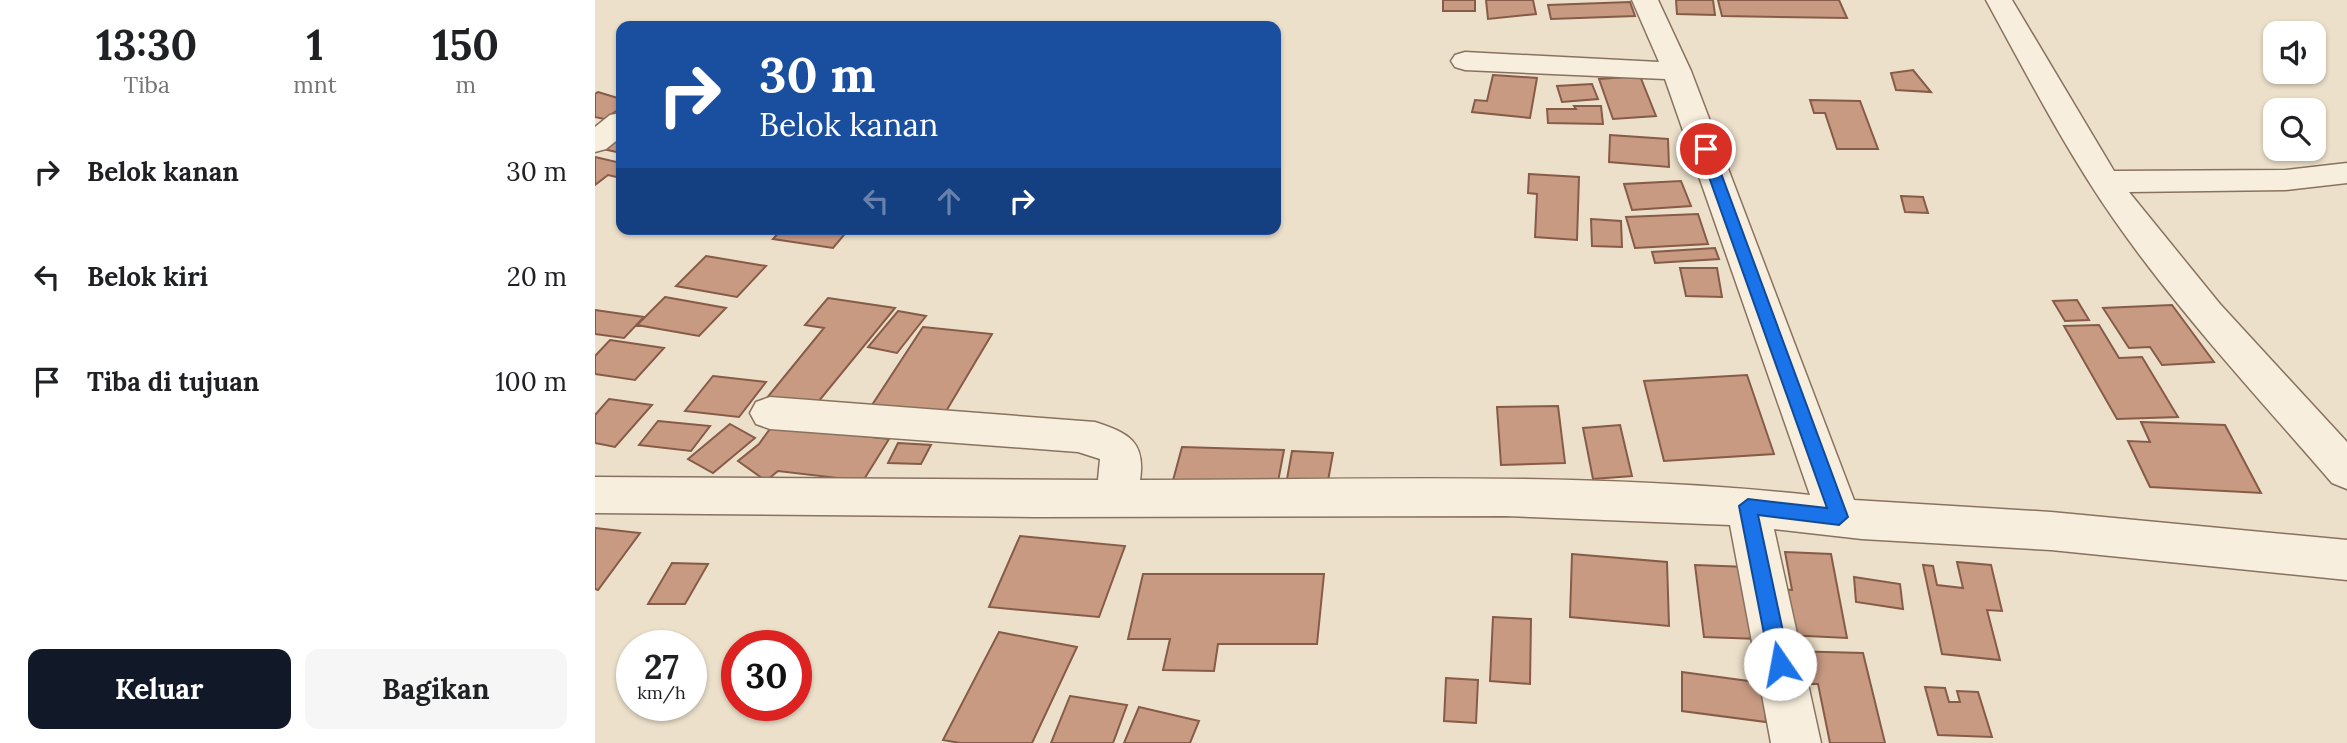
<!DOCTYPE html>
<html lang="id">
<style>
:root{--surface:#fff;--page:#f6f6f6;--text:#202124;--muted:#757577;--accent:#111827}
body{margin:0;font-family:Lora,serif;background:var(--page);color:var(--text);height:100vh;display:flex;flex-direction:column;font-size:26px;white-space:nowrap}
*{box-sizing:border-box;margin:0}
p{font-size:23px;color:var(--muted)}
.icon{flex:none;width:38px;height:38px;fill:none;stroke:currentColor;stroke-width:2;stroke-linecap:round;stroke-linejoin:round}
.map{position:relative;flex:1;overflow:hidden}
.drawer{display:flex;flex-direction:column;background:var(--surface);width:595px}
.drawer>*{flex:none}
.top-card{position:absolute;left:21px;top:21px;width:665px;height:214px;border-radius:14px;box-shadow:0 2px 5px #0004;background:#1a4fa0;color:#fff;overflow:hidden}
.tools{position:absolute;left:1668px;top:21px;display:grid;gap:14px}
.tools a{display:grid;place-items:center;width:63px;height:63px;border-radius:14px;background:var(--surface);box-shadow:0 2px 5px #0004;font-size:35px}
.speed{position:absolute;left:21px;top:630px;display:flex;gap:14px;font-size:35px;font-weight:700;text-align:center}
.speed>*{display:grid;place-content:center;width:91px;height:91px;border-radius:50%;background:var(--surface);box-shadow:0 2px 5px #0004;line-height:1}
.speed small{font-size:18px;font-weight:400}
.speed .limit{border:10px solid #d22;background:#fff;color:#111}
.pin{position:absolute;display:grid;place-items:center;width:60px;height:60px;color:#fff;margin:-30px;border:4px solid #fff;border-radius:50%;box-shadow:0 2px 7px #0007}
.me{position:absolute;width:77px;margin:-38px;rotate:348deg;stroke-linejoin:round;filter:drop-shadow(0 0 5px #0008)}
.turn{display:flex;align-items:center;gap:24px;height:147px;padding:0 28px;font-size:32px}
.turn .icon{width:91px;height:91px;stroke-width:2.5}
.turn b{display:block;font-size:49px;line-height:60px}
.lanes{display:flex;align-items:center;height:66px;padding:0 28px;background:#0003;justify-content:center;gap:35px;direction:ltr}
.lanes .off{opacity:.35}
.eta{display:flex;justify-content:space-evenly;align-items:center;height:119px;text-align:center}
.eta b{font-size:42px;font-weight:700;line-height:49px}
.cta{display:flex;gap:14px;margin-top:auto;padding:14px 28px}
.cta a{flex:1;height:80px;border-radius:14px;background:var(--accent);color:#fff;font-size:28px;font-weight:700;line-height:80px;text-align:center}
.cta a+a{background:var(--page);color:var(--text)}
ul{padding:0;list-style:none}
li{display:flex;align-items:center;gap:21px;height:105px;padding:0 28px}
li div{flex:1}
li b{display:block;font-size:26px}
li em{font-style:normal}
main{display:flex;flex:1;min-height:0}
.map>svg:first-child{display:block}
.building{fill:#c89a82;stroke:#865b47;stroke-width:2}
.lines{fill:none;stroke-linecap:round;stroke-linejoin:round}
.minor-casing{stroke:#88725f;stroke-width:3}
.minor{fill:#f7eedd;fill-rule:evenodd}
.route{fill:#1a73e8;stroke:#114b97;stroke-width:2}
</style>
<main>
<section class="drawer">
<div class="eta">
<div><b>13:30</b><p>Tiba</p></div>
<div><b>1</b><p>mnt</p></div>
<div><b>150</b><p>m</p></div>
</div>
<ul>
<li><svg class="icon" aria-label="right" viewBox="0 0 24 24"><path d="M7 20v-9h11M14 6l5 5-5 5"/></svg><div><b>Belok kanan</b></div><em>30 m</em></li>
<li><svg class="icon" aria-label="left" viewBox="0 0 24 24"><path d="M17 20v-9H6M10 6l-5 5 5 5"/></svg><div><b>Belok kiri</b></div><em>20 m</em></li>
<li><svg class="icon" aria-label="arrive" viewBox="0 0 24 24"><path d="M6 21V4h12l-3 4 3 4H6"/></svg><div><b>Tiba di tujuan</b></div><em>100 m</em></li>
</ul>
<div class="cta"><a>Keluar</a><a>Bagikan</a></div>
</section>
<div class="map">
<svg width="1752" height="743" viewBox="0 0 1752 743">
<rect width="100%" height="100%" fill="#ece0ca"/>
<path class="building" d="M848,0H880V11H848Z
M891,0H938L941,14L893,19Z
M1081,0H1118L1120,15L1082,14Z
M1123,0H1244L1252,18L1127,16Z
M1035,2L1040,16L956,19L953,5Z
M1318,70L1336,92L1301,90L1296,73Z
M898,75L942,78L935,118L877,112L880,100L892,101Z
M1045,76L1061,116L1018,119L1004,79Z
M997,84L1003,99L967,102L962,86Z
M3,92L26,99V108L9,119L0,117V94Z
M1215,100L1265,101L1283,149H1242L1230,113H1219Z
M979,106H1006L1008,124L953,123L952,109H981Z
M1015,135L1073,139L1074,167L1014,162Z
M26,136V153L8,149Z
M0,157L26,163V178L13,175L0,185Z
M934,174L984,177L982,240L940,237L942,194L933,193Z
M1086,181L1096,206L1037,210L1029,184Z
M1306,196L1328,197L1333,213L1310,212Z
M1103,214L1113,244L1040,248L1031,217Z
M996,219L1026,221L1027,247L997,246Z
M187,229H254L238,248L178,239Z
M1120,248L1124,259L1060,263L1057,252Z
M111,256L171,266L142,297L81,286Z
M1085,268H1122L1127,297L1091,296Z
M70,297L131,308L104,336L42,325Z
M233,298L300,308L219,407L171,399L229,328L210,325Z
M1482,300L1494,320L1470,321L1458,301Z
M1577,305L1619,362L1567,365L1555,347L1534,348L1508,308Z
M0,310L49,317L29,338L0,334Z
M303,311L331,316L302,353L273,347Z
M1504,325L1524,358L1547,357L1583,417L1522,419L1469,326Z
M328,327L397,334L350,413L277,405Z
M15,340L69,348L40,380L0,374V356Z
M1152,375L1179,454L1069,461L1049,381Z
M118,376L171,382L144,417L90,411Z
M14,399L57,405L20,447L0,443V415Z
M963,406L970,463L906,465L902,407Z
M63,421L115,426L96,451L44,445Z
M1546,422L1630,425L1666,493L1555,487L1533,441L1555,442Z
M135,424L160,438L118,473L93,459Z
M1025,425L1037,476L998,479L988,428Z
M177,426L294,439L268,481L183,471L171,481L143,461L164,444Z
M303,443L336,445L326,464L293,463Z
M587,447L689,450L682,487L577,484Z
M697,451L738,453L733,481L692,479Z
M0,528L45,533L3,590L0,589Z
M425,536L530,546L504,617L394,607Z
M1190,552L1236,554L1252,638L1191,635L1184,589L1197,590Z
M977,554L1072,562L1074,626L975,617Z
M1362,562L1396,565L1407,611L1392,610L1405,660L1347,654L1328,565L1338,566L1342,585L1368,588Z
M77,563L113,564L90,604H53Z
M1100,565L1153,567L1164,639L1109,637Z
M548,574H729L722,644H623L619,671L568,670L575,639H533Z
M1259,577L1305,584L1308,609L1261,602Z
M898,617L936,619L935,684L895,681Z
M404,632L482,647L437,743H365L348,740Z
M1192,651L1268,653L1290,743H1235L1223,684H1199Z
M1087,672L1168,683L1171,722L1087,711Z
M851,678L883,680L881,723L849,721Z
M1330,687L1350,688L1354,702H1365L1362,691L1383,692L1397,737L1343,735Z
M475,696L532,705L518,743H456Z
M544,707L604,721L595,743H529Z"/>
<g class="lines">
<defs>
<path id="minor" d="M1037,0H1063L1096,71L1259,500L1456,512L1752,540V580L1456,550L1267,539L1179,529L1226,743H1176L1135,525L911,516L440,517L0,513V477L503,480L505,459L483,452L175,429L161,424L155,413L161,402L175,397L500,422C533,433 551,441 545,480C767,480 993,471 1215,495L1070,79L870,70L860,67L856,61L860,55L870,52L1064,62Z
M1391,0H1417L1519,171L1690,170L1752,163V183L1690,190L1534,192L1625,304L1752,442V489L1737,483C1663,397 1585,314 1520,221C1471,151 1432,75 1391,0Z
M26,113V137L11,149L0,152V127L15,115Z"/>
</defs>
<use href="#minor" class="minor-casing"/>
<use href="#minor" class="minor"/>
</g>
<path class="route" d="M1111,145L1117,149L1253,517L1244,525L1163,515L1195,664L1192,671L1185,674L1178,671L1175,664L1144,506L1153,499L1232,508L1104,149Z"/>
</svg>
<div class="tools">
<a><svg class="icon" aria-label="sound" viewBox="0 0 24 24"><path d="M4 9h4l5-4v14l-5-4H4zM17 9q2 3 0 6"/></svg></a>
<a><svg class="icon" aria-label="search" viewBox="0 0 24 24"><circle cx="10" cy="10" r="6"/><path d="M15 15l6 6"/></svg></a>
</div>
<div class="speed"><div>27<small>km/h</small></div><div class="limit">30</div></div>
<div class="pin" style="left:1111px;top:149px;background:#d93025"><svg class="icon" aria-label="arrive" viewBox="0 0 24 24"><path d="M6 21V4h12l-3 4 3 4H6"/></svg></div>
<svg class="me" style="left:1185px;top:664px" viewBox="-20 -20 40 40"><circle r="19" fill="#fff"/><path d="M0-13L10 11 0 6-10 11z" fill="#1a73e8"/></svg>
<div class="top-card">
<div class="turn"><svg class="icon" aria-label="right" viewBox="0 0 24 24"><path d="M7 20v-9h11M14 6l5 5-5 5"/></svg><div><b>30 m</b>Belok kanan</div></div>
<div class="lanes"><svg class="icon off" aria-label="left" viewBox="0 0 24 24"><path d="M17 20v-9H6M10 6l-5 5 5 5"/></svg><svg class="icon off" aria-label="ahead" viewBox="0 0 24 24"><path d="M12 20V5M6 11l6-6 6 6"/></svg><svg class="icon" aria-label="right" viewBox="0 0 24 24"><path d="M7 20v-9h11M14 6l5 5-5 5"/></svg></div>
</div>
</div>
</main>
